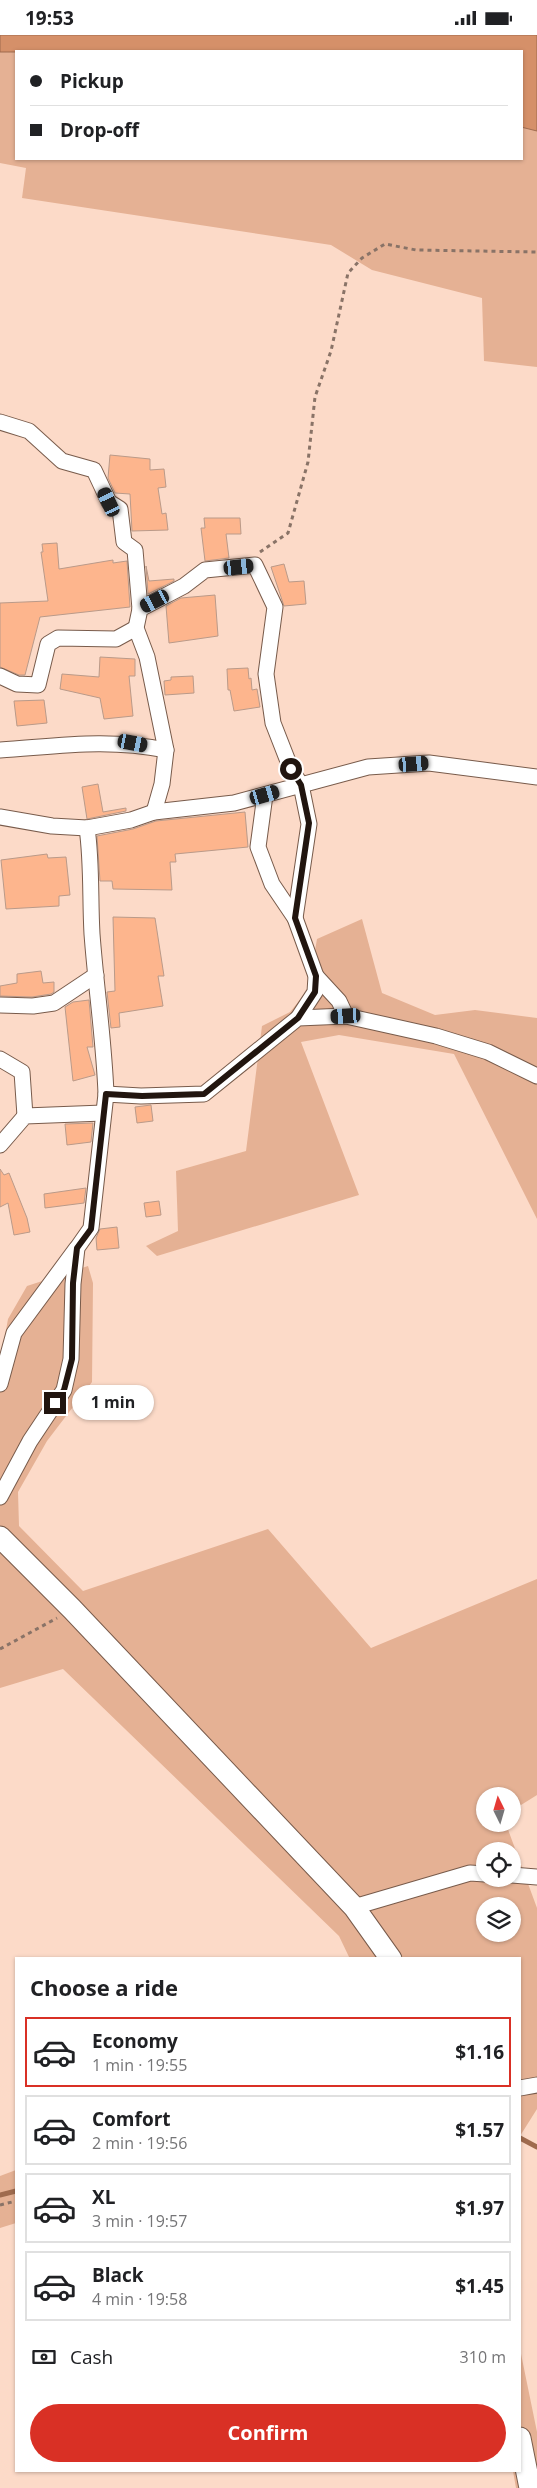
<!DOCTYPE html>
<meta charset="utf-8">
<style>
body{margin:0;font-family:"Open Sans",sans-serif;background:#f6f6f6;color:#202124;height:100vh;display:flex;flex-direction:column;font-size:19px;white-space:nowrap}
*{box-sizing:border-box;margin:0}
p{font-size:16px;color:#757577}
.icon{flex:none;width:28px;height:28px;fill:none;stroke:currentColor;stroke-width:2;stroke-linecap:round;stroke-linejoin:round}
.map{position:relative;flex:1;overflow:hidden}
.side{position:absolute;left:15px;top:1922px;width:506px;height:515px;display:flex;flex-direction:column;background:#fff;border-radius:0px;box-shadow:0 1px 4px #0004}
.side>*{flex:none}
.top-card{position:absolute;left:15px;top:15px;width:508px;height:110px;border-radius:0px;box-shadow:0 1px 4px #0004;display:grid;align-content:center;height:110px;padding:0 15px;background:#fff}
.needle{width:32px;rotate:355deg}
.fabs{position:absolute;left:476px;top:1752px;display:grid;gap:10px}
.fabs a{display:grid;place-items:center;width:45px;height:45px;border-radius:50%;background:#fff;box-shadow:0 1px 4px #0004;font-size:25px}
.end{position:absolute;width:22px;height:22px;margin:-11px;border:6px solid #21150f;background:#fff;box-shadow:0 0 0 2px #fff}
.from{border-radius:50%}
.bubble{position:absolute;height:35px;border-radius:18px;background:#fff;box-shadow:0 1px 4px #0004;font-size:16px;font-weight:700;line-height:35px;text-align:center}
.car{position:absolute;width:15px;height:30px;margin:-15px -8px;border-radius:6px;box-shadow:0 0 4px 1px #0007;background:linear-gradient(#222 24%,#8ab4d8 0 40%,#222 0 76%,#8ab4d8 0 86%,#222 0)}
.top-card b{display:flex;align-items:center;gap:18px;height:48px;font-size:19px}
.top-card b+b{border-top:1px solid #e0e0e0}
.top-card i{width:12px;height:12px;background:#202124}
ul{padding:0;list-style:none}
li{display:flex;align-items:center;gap:15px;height:70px;margin:0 10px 8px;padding:0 5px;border:2px solid #e0e0e0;border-radius:0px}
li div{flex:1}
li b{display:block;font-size:19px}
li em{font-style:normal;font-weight:700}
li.current{border-color:#d93025}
li>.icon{width:45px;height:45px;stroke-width:1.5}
h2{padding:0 15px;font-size:22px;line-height:60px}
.pay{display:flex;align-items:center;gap:12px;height:55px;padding:0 15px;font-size:19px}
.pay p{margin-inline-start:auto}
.button{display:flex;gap:10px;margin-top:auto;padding:10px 15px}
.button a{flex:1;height:58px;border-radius:30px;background:#d93025;color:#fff;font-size:20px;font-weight:700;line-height:58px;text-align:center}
.status{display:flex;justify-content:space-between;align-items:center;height:35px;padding:0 25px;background:#fff;direction:ltr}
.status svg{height:14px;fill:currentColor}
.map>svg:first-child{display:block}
</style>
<div class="status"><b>19:53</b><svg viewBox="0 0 49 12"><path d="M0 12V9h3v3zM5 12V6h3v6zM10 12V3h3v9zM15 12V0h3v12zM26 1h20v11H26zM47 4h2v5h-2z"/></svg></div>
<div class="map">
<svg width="537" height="2453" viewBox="0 0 537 2453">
<rect width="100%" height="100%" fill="#fcdac8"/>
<g fill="#e5b194" fill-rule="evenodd">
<polygon points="0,17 16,17 16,124 521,124 521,92 537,96 537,332 484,326 482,263 372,235 331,210 22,163 26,133 0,128"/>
<polygon points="362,884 382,958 435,980 475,975 537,983 537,1184 454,1019 339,1000 301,1007 359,1160 157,1221 146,1211 178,1196 176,1136 246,1116 262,991 290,977 308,955 317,904"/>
<path d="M88,1231L93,1248L92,1347L47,1406L18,1457L19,1491L83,1556L268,1494L371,1613L537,1544V1760L513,1775L512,1761H485V1789H506L537,1873V2074L520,2101V1924H350L339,1901L63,1634L0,1653V1329L8,1284L27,1251ZM485,1816H512V1844H485ZM485,1871H512V1899H485Z"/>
<polygon points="16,2135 16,2188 0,2193 0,2141"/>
<polygon points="520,2314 537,2397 537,2453 516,2453 513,2436 520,2436"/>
</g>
<polygon fill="#d59069" stroke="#9f6b4e" points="0,0 537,0 537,96 521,92 521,16 0,17"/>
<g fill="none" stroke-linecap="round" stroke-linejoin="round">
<g stroke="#9f6b4e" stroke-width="5">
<polyline points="520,2103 537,2112"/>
<polyline points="0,2160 16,2156"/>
</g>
</g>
<g fill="#fdb58d" stroke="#ba9a89">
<polygon points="110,420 150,424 150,435 164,434 166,452 158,453 162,479 166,478 168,495 132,496 130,459 115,458 108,443"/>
<polygon points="204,483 240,483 241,499 226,499 229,523 205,526 201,493 205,493"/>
<polygon points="57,508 59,534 113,525 113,528 127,526 130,572 40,582 25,640 19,640 0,632 0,568 48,566 41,517 43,517 42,509"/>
<polygon points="284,529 289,547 304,546 306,569 284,571 271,532"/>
<polygon points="146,531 149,546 174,544 174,546 148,559"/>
<polygon points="215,560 218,601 169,608 166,571 181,563"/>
<polygon points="100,622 135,624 135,641 129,641 133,681 104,684 100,663 60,654 62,639 99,642"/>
<polygon points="248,633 249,644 251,643 252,655 257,654 260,672 234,676 230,655 228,655 227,634"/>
<polygon points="193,641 194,658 165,660 164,646 171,645 171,642"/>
<polygon points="44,665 47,688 17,691 14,666"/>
<polygon points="98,749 103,777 126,773 126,776 87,784 82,752"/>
<polygon points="245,777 248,812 175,819 176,827 170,827 172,855 113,854 112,846 100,846 97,801 133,794 156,786"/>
<polygon points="47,819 48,823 66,822 70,860 59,861 59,871 6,874 1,825"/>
<polygon points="113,882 155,883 164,941 158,941 163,971 119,978 120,992 111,993 107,957 115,956"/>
<polygon points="41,936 43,948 54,947 54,957 51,959 32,962 0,961 0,951 17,948 17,939"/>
<polygon points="89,965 93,1012 87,1012 95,1040 73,1046 65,972 73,967"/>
<polygon points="151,1070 153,1086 137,1088 135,1072"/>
<polygon points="93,1088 91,1107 67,1110 65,1089"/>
<polygon points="0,1134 4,1140 9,1138 27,1183 30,1197 14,1200 8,1168 0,1172"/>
<polygon points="86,1153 84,1168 45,1173 44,1159"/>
<polygon points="159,1166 161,1180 146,1182 144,1168"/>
<polygon points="117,1192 119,1213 97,1215 96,1203 100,1194"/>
</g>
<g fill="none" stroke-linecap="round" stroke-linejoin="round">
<defs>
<g id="street">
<polyline points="0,387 29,396 62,426 94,435 109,467 120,474 124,507 135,515 140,574"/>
<polyline points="0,641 17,649 38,650 48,609 58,603 116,604 136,593"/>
<path d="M0,715C59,711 107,703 166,715"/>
<polyline points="265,760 258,812 272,849 295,883 316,941 315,957 298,983"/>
<polyline points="154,777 162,749 166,715 147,622 136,593 140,574 184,551 205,535 255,530 275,572 266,639 273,688 291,734 301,750 309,789 295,883"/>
<polyline points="0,782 52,791 87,793 131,785 154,777 234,768 368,732 429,728 537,742"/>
<path d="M87,793C92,828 90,864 92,899C96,953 104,1005 106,1059"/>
<polyline points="316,941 339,966 346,981"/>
<polyline points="0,970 33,971 54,968 96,940"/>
<polyline points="0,1024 22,1037 25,1081"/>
<polyline points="0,1110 25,1081 103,1078"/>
<polyline points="0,1349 14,1298 76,1214"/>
<polyline points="0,1462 30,1406 64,1355 71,1324 73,1249 77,1213 91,1193 106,1059 141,1061 204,1059 298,983 346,981 436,1001 488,1017 537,1041"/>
<polyline points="512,1840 537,1842"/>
<polyline points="354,1872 470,1838 485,1839"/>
<polyline points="520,2053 537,2050"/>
</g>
<g id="secondary">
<polyline points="0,1502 72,1574 354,1872 391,1924"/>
<polyline points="520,2403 530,2453"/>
</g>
</defs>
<use href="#street" stroke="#785b4b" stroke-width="17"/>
<use href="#secondary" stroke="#785b4b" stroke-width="23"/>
<g stroke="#897367" stroke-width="3" stroke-dasharray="4 4" stroke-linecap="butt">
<polyline points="260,517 288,498 308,427 315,362 331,316 348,238 362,223 385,209 416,215 537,217"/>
<polyline points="0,1614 57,1583"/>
<polyline points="0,2170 16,2166"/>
</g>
<use href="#street" stroke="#fff" stroke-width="15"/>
<use href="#secondary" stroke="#fff" stroke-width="21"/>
</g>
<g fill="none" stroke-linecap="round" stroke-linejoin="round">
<polyline stroke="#21150f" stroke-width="6" points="55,1368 64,1355 72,1324 73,1248 77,1213 91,1194 106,1059 142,1061 204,1059 298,983 315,957 316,941 295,883 309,788 301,750 291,734"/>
</g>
</svg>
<div class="fabs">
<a><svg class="needle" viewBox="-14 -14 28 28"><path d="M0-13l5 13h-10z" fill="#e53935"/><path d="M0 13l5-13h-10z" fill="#757577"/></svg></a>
<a><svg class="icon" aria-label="locate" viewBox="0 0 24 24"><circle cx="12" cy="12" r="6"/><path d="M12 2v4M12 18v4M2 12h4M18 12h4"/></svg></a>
<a><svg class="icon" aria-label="layers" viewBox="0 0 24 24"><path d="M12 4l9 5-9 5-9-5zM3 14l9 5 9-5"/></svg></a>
</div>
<i class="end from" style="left:291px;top:734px"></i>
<i class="end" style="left:55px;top:1368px"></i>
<div class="bubble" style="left:72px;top:1350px;width:82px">1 min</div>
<i class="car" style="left:109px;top:467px;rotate:335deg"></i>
<i class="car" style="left:239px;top:532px;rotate:84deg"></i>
<i class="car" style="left:155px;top:566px;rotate:243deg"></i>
<i class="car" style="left:133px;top:708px;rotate:101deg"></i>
<i class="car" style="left:414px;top:729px;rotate:86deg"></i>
<i class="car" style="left:265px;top:760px;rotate:74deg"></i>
<i class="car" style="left:346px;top:981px;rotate:267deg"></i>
<div class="top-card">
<b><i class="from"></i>Pickup</b>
<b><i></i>Drop-off</b>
</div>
<section class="side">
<h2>Choose a ride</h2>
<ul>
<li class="current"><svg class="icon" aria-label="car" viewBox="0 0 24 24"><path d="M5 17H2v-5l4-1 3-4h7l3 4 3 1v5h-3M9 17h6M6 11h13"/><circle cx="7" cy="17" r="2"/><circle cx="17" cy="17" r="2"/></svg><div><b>Economy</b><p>1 min · 19:55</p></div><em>$1.16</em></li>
<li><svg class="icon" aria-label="car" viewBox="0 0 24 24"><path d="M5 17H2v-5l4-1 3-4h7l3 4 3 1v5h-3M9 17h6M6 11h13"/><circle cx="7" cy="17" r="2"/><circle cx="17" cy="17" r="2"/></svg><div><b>Comfort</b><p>2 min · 19:56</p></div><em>$1.57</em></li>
<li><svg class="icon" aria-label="car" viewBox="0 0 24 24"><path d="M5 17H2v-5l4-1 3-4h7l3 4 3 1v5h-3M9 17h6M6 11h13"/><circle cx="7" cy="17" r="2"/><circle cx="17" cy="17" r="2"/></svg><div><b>XL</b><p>3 min · 19:57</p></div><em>$1.97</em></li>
<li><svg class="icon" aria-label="car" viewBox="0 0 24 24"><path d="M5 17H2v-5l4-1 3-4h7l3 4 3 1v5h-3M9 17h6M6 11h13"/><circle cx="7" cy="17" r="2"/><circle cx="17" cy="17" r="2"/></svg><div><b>Black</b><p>4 min · 19:58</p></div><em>$1.45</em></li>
</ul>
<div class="pay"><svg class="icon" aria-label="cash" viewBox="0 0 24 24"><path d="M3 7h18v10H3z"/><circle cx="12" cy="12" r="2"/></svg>Cash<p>310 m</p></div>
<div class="button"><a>Confirm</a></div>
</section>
</div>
